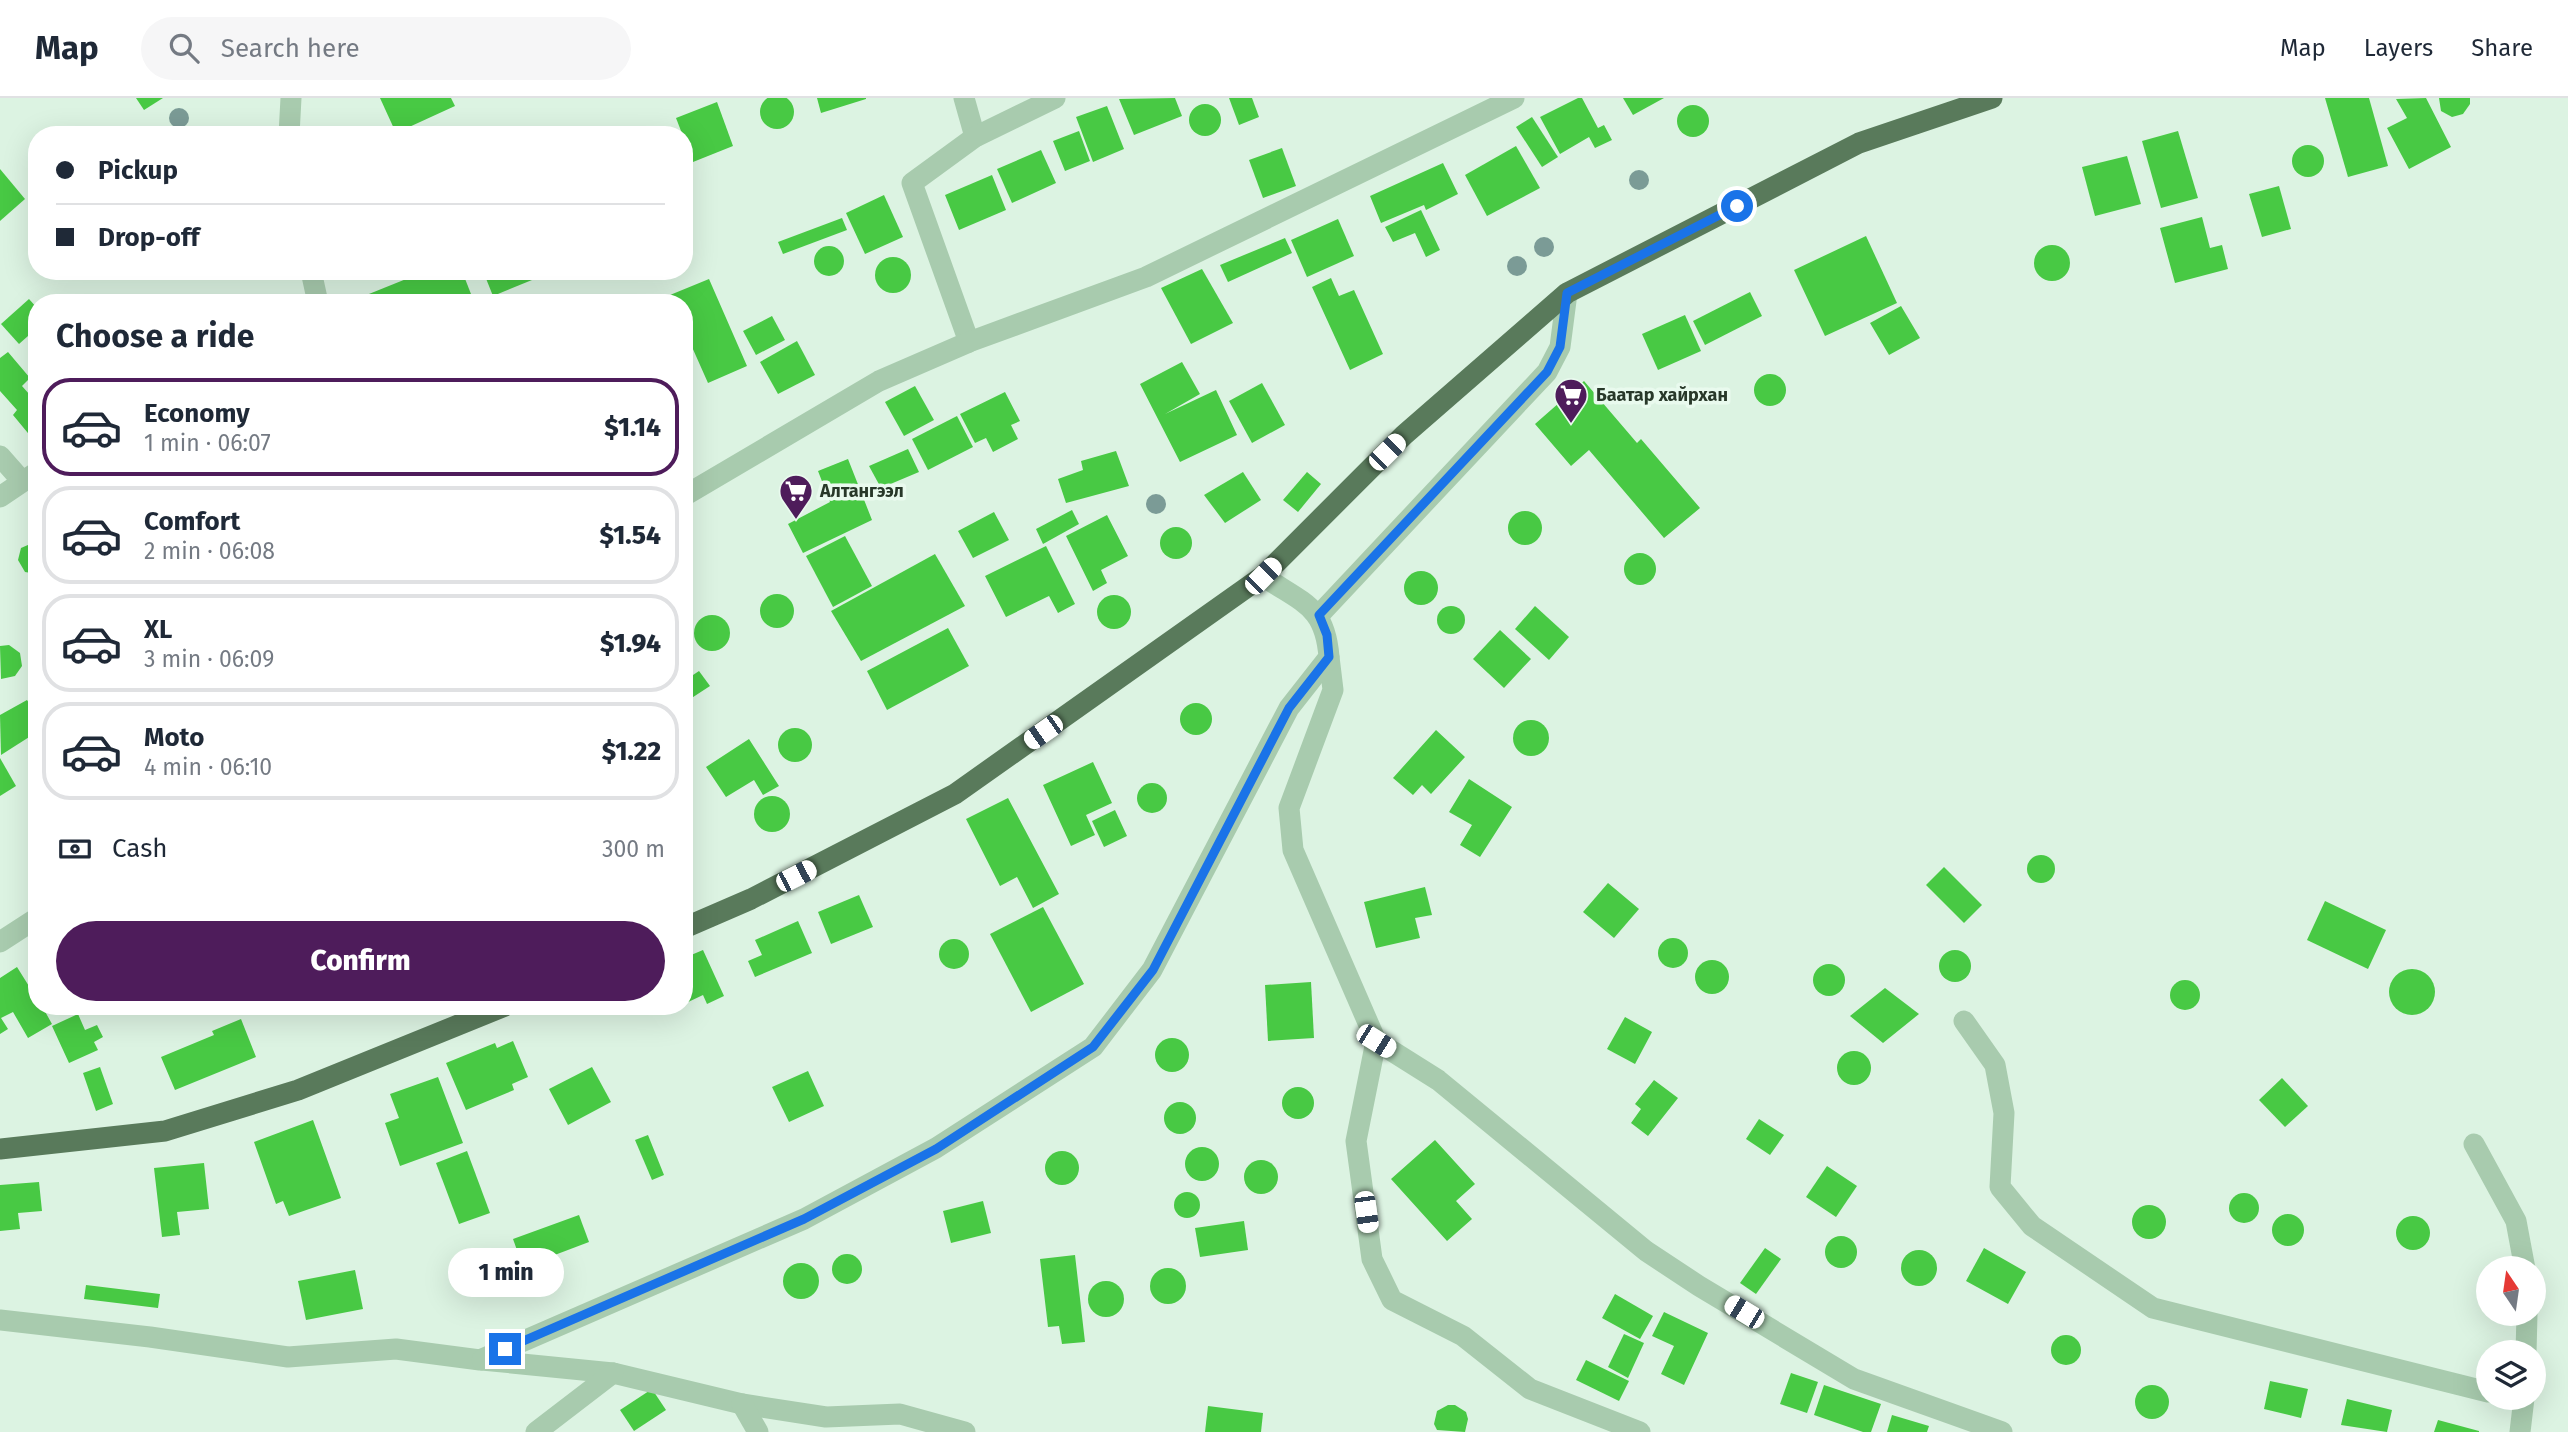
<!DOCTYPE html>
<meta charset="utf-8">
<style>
body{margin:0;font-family:"Fira Sans",sans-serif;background:#f6f6f7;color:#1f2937;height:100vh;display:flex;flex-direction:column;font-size:26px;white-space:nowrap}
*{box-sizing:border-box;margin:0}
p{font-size:23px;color:#747a83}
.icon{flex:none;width:38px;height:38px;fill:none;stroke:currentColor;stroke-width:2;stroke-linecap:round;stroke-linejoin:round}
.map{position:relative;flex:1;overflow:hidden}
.sheet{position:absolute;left:28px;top:196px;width:665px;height:721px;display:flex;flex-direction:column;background:#fff;border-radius:28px;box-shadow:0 7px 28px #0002}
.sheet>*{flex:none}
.hud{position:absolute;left:28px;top:28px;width:665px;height:154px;border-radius:28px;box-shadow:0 7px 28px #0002;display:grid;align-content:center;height:154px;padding:0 28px;background:#fff}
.needle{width:46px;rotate:347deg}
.controls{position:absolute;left:2476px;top:1158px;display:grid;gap:14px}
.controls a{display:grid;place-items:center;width:70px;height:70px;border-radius:50%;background:#fff;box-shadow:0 7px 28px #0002;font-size:35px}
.end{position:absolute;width:32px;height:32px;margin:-16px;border:9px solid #1a73e8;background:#fff;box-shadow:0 0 0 4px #fff}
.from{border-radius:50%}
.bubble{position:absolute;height:49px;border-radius:24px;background:#fff;box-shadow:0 7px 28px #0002;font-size:23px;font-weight:800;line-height:49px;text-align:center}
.car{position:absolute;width:21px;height:42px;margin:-21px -10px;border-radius:9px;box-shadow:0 0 5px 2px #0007;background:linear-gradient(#fff 24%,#345 0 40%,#fff 0 76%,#345 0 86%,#fff 0)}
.hud b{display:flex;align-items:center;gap:24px;height:66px;font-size:26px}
.hud b+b{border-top:2px solid #e0e1e3}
.hud i{width:18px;height:18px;background:#1f2937}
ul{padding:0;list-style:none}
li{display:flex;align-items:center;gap:21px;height:98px;margin:0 14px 10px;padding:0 14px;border:4px solid #e0e1e3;border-radius:28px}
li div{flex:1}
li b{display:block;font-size:26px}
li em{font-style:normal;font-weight:800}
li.current{border-color:#4e1c5b}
li>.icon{width:63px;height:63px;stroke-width:1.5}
h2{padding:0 28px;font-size:32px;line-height:84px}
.pay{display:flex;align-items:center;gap:18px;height:77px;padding:0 28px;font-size:26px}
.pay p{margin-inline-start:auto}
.action{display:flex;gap:14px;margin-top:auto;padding:14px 28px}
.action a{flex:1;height:80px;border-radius:42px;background:#4e1c5b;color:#fff;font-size:28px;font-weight:800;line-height:80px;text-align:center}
header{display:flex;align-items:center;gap:42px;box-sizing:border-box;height:98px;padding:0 35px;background:#fff;border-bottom:2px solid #e0e1e3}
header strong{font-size:33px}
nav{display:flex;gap:38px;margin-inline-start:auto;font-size:24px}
.search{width:490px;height:63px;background:#f6f6f7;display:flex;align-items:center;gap:18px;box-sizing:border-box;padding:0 24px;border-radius:38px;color:#747a83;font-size:26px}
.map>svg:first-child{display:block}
</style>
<header>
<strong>Map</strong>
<div class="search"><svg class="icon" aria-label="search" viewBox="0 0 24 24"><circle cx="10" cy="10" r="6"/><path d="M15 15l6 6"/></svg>Search here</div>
<nav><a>Map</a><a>Layers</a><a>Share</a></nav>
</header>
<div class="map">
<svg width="2568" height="1334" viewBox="0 0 2568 1334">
<rect width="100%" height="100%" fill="#dcf3e2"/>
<g fill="#48c944">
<circle cx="777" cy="14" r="17"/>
<polygon points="136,0 163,0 144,12"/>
<polygon points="380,0 451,0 455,8 396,35"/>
<polygon points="817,0 866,0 866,1 821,15"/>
<polygon points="1175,0 1182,18 1134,37 1119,1"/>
<polygon points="1229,0 1252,0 1259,19 1239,27"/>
<polygon points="1578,0 1582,0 1598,30 1604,27 1612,42 1595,50 1589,39 1560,56 1540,19"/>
<polygon points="1623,0 1664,0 1633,17"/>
<polygon points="2325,0 2369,0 2388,68 2348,79"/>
<polygon points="2426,0 2451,49 2409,71 2387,30 2407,20 2396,1"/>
<polygon points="2439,0 2470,0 2470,6 2463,16 2452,19 2441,13"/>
<polygon points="717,4 733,48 693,64 676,20"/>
<circle cx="1205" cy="22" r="16"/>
<circle cx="1693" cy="23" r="16"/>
<polygon points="1107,8 1124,51 1093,64 1076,19"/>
<polygon points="1532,19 1558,59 1542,69 1516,29"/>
<polygon points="211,28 224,32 228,37 197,37"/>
<polygon points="1079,33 1090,63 1065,73 1053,43"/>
<polygon points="2178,33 2198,100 2161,110 2142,43"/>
<circle cx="2308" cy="63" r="16"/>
<polygon points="1516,48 1540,90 1487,118 1465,77"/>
<polygon points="1282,50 1296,88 1263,100 1249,62"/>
<polygon points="1041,52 1056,85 1012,105 997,71"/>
<polygon points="2127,58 2141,106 2095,118 2082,69"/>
<polygon points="1443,65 1458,96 1426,112 1424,107 1381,125 1370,98"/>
<polygon points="0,71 25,101 0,123"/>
<polygon points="992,77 1006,112 959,132 945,97"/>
<polygon points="2279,88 2291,131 2262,139 2249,96"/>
<polygon points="884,97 903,139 865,156 846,115"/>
<polygon points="1421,112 1440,152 1426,159 1415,135 1393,144 1385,129"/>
<polygon points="2202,119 2210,150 2222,147 2228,171 2175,185 2160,130"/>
<polygon points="842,120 847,132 783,156 778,144"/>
<polygon points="1338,121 1354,158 1307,179 1291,142"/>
<polygon points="1866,138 1897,205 1825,238 1794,172"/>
<polygon points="1285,140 1292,155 1228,184 1220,167"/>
<circle cx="2052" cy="165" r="18"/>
<circle cx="829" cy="163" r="15"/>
<circle cx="893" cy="177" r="18"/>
<polygon points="1202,171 1233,225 1191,246 1161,190"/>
<polygon points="426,173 462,173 471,196 448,205 354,205 354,202"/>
<polygon points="483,173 528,173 532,182 493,198"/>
<polygon points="1331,180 1339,198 1354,192 1383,256 1350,272 1312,189"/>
<polygon points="709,181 747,268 708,285 684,231 684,205 673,205 670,197"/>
<polygon points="1750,194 1762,218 1705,247 1693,223"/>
<polygon points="29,201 37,210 37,230 19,246 1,226"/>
<polygon points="1901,208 1920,240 1889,257 1870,225"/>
<polygon points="1685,217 1701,253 1658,272 1642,236"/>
<polygon points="772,218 785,242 756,257 743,233"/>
<polygon points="797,243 815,277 778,296 760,264"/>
<polygon points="8,254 30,280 22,288 37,305 37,346 13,317 17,312 0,293 0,260"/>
<polygon points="1182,264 1200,296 1165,316 1216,292 1237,337 1180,364 1140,286"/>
<circle cx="1770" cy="292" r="16"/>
<polygon points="1584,283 1637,345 1641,341 1700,410 1664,440 1589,352 1571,368 1535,326"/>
<polygon points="1262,285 1285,327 1252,345 1229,303"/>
<polygon points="915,288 934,322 904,338 885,304"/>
<polygon points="1005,294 1020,323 1011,327 1018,341 993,354 986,340 975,345 960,316"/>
<polygon points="957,318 973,349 928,372 912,341"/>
<polygon points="908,351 919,374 881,390 869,368"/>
<polygon points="1116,353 1129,388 1066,405 1058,381 1083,372 1081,363"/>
<polygon points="848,361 872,422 803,455 788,426 830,404 818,373"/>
<polygon points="1243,374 1261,402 1225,425 1204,397"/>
<polygon points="1307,374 1321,386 1298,414 1283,402"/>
<polygon points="1072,412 1079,426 1043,446 1036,431"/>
<circle cx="1525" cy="430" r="17"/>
<polygon points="994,414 1009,442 973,460 958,433"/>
<polygon points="1107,417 1128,458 1101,472 1107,485 1093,493 1066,438"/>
<circle cx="1176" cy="445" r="16"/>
<polygon points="845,438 872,488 833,509 806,458"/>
<polygon points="37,443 37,476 25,474 18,462 21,450"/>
<polygon points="1046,448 1075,506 1058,515 1049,498 1006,519 985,478"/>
<circle cx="1640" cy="471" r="16"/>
<polygon points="935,456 965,508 861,563 831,513"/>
<circle cx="1421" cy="490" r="17"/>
<circle cx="777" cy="513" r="17"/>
<circle cx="1114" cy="514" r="17"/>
<circle cx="1451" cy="522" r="14"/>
<polygon points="1535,508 1569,539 1549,562 1515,531"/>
<circle cx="712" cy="535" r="18"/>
<polygon points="948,530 969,568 887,612 867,573"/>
<polygon points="1500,532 1531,561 1504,590 1473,561"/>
<polygon points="9,547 20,555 22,568 15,578 1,581 0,548"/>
<polygon points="699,573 710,588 684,605 684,583"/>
<polygon points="27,602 37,617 37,634 1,657 0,617"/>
<circle cx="1196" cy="621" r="16"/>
<circle cx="1531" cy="640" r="18"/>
<circle cx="795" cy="647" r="17"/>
<polygon points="1436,632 1465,659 1431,696 1422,687 1413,697 1393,680"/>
<polygon points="749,641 779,688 763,697 754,682 726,699 706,669"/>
<polygon points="0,660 16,688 0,698"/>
<polygon points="1093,664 1112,705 1086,717 1095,737 1071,748 1043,687"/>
<polygon points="1469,681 1512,709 1480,759 1460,747 1472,727 1449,714"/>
<circle cx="1152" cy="700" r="15"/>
<circle cx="772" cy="716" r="18"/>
<polygon points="1008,700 1059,796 1033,810 1017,779 1000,788 966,721"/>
<polygon points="1115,712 1127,738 1104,749 1092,723"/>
<circle cx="2041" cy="771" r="14"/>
<polygon points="1944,769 1982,807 1964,825 1926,787"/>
<polygon points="1608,785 1639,811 1614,840 1583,814"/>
<polygon points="1425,789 1432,817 1415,820 1420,840 1376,850 1364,804"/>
<polygon points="859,797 873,829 831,846 818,814"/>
<polygon points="2325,803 2386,832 2368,871 2307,842"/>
<polygon points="1043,809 1084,886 1031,914 990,836"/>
<polygon points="798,823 812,855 755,879 748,863 762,857 755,842"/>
<circle cx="1673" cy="855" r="15"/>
<circle cx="954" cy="856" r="15"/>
<circle cx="1955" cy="868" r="16"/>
<polygon points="703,852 724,898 707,906 703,897 684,906 684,860"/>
<circle cx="1712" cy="879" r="17"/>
<circle cx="1829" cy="882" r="16"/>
<polygon points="17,869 37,901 37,908 42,908 52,926 28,940 13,914 1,920 8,931 0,936 0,880"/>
<circle cx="2412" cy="894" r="23"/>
<circle cx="2185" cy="897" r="15"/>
<polygon points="1311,884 1314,940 1268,943 1265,887"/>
<polygon points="1885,890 1919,916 1883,945 1850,918"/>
<polygon points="78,916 85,932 97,927 103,939 94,944 98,952 69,965 52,928"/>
<polygon points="1625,919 1652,934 1635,966 1607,951"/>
<polygon points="241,921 256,959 175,992 161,959 214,937 212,933"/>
<circle cx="1172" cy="957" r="17"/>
<polygon points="513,943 528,979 512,986 514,992 466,1012 446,965 495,945 497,950"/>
<circle cx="1854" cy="970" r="17"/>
<polygon points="100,969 113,1006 96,1013 83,975"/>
<polygon points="592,969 611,1004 568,1027 549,991"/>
<polygon points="808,973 824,1008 789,1024 772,989"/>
<polygon points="438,979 463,1045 400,1068 385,1025 399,1020 390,996"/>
<polygon points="2282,980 2308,1008 2285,1029 2259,1002"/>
<polygon points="1654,982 1678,1000 1648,1038 1631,1025 1641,1011 1635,1006"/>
<circle cx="1298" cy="1005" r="16"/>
<circle cx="1180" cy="1020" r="16"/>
<polygon points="1759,1021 1784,1037 1770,1057 1746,1041"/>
<polygon points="313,1022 341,1100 289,1118 283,1103 276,1106 254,1044"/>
<polygon points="648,1037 664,1077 652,1082 635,1042"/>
<polygon points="1435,1042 1475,1086 1456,1103 1472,1121 1447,1143 1391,1081"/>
<circle cx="1202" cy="1066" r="17"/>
<polygon points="467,1053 490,1115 459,1126 436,1065"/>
<circle cx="1062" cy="1070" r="17"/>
<circle cx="1261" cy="1079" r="17"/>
<polygon points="204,1065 209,1111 177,1114 180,1137 162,1139 154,1070"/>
<polygon points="1827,1068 1857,1088 1836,1119 1806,1099"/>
<polygon points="39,1084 42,1113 18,1115 20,1131 0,1133 0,1087"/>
<circle cx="1187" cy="1107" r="13"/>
<circle cx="2244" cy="1110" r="15"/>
<polygon points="983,1103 991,1135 951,1145 943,1113"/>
<circle cx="2149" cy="1124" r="17"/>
<circle cx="2288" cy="1132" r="16"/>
<polygon points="579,1117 589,1144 523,1169 513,1141"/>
<circle cx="2413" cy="1135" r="17"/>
<polygon points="1244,1123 1248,1152 1200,1159 1195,1130"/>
<circle cx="1841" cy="1154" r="16"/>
<polygon points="1765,1150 1781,1161 1756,1196 1740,1185"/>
<polygon points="1984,1150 2026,1174 2008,1206 1966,1183"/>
<circle cx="1919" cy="1170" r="18"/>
<circle cx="847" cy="1171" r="15"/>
<polygon points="1075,1157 1085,1244 1062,1246 1059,1228 1048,1229 1040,1161"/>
<circle cx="801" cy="1183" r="18"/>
<circle cx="1168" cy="1188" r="18"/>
<polygon points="355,1172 363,1211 306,1222 298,1183"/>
<circle cx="1106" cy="1201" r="18"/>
<polygon points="86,1187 160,1196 158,1210 84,1201"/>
<polygon points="1615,1196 1653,1218 1640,1241 1602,1220"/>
<polygon points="1664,1214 1708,1235 1684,1287 1661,1276 1674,1248 1652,1238"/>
<polygon points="1624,1236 1644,1245 1628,1280 1608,1269"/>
<circle cx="2066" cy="1252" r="15"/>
<polygon points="1586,1262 1629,1283 1619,1303 1576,1282"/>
<polygon points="1791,1275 1818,1284 1807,1315 1780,1306"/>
<polygon points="2270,1283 2308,1291 2301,1320 2264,1311"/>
<circle cx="2152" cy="1304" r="17"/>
<polygon points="1824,1287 1881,1306 1871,1334 1863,1334 1814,1317"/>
<polygon points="652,1291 666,1312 634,1333 620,1312"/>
<polygon points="2347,1301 2392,1312 2387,1334 2341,1327"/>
<polygon points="1448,1307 1455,1307 1466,1314 1468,1321 1465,1334 1437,1332 1434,1326 1437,1313"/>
<polygon points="1208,1308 1263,1315 1261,1334 1205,1334"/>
<polygon points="1892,1317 1929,1328 1927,1334 1887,1334"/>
<polygon points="2438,1322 2479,1333 2479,1334 2434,1334"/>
</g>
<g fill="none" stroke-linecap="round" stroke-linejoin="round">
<g stroke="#a8cbae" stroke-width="21">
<polyline points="964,0 975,39"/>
<polyline points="289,37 291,0"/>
<polyline points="311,173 318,205"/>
<polyline points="969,244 912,85 975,39 1055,0"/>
<polyline points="0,358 22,383"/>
<polyline points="684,398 879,283 969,244 1146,179 1514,0"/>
<polyline points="0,399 37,374"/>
<polyline points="1319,517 1547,274 1560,249 1567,195"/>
<polyline points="1329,559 1333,592 1289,710 1293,752 1376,943 1356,1043 1372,1161 1392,1202 1463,1238 1530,1291 1640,1334"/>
<polyline points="0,844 37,820"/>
<polyline points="1964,923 1995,967 2004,1015 2000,1089 2032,1128 2153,1210 2488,1294"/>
<polyline points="1376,943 1438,982 1646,1153 1699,1188 1854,1281 2002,1334"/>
<polyline points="2474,1046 2516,1123 2525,1171"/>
<path d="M0,1222L150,1239L288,1259L396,1251L480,1262L804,1121L936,1050L1093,949L1152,872L1289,610L1329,559C1325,507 1302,505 1263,478"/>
<polyline points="2526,1255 2527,1216"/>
<polyline points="482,1262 613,1275 742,1306 826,1319 900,1316 965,1334"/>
<polyline points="742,1306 758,1334"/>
<polyline points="536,1334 613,1275"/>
<polyline points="2520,1334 2524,1300"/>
</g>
<g stroke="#597a5b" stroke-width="21">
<polyline points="684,830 751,801 955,696 1263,478 1404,337 1567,195 1859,45 1992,0"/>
<polyline points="0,1051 165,1033 298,992 505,908"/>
</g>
</g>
<g fill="#7b9b96">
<circle cx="179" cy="20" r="10"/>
<circle cx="1639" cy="82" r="10"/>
<circle cx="1544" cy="149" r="10"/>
<circle cx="1517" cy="168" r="10"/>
<circle cx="1156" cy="406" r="10"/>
</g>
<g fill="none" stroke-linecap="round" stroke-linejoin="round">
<polyline stroke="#1a73e8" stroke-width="9" points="505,1251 804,1121 936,1051 1093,949 1153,872 1289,610 1329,559 1327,537 1319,517 1547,274 1560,249 1567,195 1737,108"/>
</g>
<defs>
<symbol id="supermarket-pin" viewBox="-11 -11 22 30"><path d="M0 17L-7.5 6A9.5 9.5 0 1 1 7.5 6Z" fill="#4e1c5b" stroke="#e9faee"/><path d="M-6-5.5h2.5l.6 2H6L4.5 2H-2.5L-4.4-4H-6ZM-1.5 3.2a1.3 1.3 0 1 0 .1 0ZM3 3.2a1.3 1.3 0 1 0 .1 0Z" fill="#fff"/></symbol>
</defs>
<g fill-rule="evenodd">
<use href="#supermarket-pin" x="1552" y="278" width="38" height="52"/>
<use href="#supermarket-pin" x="777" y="374" width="38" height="52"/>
</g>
<g text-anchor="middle" stroke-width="7" stroke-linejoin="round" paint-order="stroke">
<g font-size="18" font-weight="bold" fill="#283829" stroke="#e9faee" text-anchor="start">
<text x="1596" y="303">Баатар хайрхан</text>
<text x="820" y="399">Алтангээл</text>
</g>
</g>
</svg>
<div class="controls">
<a><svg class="needle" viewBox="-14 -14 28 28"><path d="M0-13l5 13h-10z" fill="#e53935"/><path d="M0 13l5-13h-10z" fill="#747a83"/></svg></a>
<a><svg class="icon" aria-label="layers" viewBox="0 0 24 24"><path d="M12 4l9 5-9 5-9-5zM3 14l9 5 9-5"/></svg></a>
</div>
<i class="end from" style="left:1737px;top:108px"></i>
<i class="end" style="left:505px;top:1251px"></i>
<div class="bubble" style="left:448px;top:1150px;width:116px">1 min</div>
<i class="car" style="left:1387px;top:354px;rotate:45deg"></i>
<i class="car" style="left:1263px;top:478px;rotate:45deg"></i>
<i class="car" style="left:1043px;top:634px;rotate:235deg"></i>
<i class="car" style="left:796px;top:778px;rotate:63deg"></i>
<i class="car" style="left:1376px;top:943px;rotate:122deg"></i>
<i class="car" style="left:1366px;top:1114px;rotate:172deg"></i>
<i class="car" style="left:1744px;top:1214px;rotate:301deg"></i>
<div class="hud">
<b><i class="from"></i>Pickup</b>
<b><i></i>Drop-off</b>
</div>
<section class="sheet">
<h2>Choose a ride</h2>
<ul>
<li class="current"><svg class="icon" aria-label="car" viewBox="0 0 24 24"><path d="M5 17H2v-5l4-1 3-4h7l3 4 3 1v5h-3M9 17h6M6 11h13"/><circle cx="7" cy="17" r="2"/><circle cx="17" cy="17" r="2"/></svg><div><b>Economy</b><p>1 min · 06:07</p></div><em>$1.14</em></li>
<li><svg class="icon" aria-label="car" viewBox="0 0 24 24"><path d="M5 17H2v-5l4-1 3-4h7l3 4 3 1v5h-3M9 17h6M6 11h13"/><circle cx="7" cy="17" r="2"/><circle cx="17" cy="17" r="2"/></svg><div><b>Comfort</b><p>2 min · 06:08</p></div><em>$1.54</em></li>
<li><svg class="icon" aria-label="car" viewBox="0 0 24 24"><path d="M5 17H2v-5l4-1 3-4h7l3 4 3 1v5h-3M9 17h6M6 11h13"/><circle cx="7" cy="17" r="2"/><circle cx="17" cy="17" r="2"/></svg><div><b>XL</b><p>3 min · 06:09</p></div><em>$1.94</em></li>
<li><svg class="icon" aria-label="car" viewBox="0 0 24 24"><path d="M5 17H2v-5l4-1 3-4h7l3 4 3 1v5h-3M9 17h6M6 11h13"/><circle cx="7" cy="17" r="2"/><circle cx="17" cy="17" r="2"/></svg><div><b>Moto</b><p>4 min · 06:10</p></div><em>$1.22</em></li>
</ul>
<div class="pay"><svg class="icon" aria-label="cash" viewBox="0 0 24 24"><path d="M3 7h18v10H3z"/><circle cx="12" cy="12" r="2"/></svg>Cash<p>300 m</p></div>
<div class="action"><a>Confirm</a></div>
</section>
</div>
